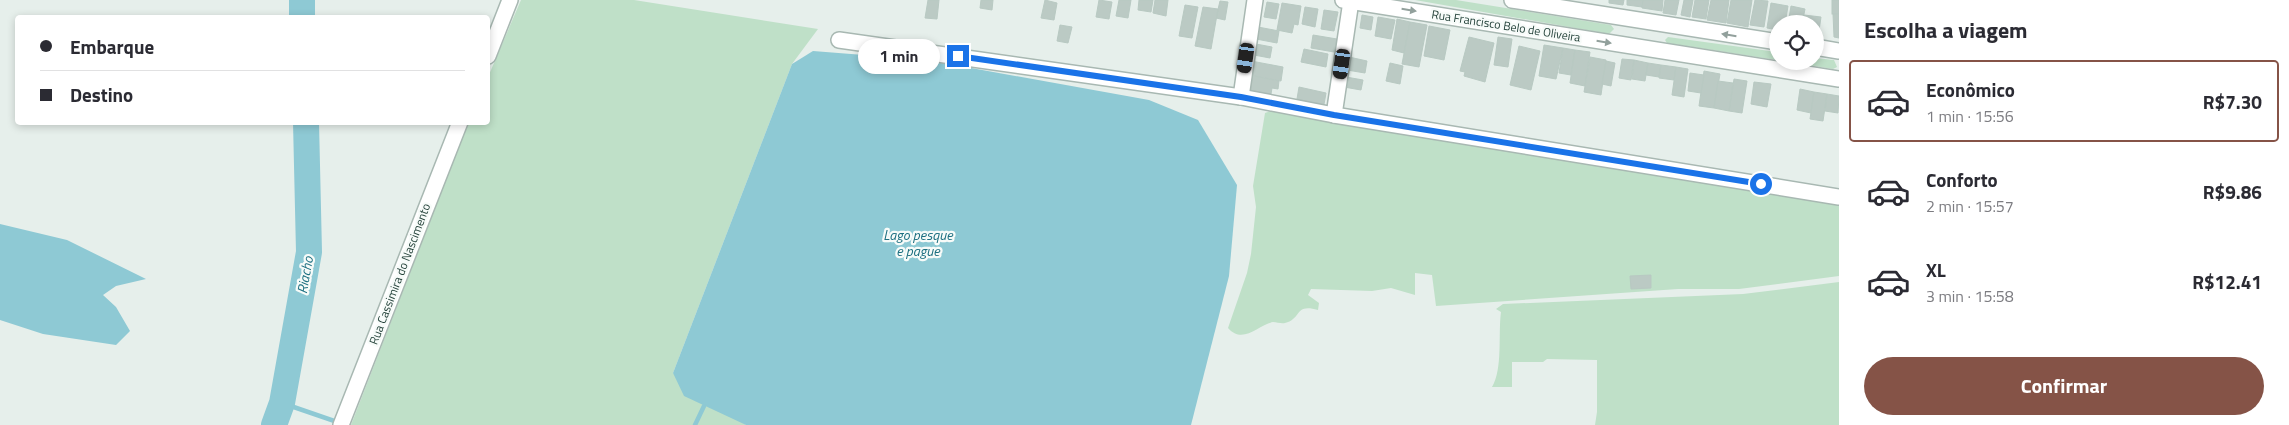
<!DOCTYPE html>
<html lang="pt">
<meta charset="utf-8">
<style>
body{margin:0;font-family:"Titillium Web",sans-serif;background:#f2f2f3;color:#2b2b33;height:100vh;display:flex;flex-direction:column;font-size:19px;white-space:nowrap}
*{box-sizing:border-box;margin:0}
p{font-size:16px;color:#7c7c81}
.icon{flex:none;width:28px;height:28px;fill:none;stroke:currentColor;stroke-width:2;stroke-linecap:round;stroke-linejoin:round}
.map{position:relative;flex:1;overflow:hidden}
.sheet{display:flex;flex-direction:column;background:#fff;width:450px}
.sheet>*{flex:none}
.guide{position:absolute;left:15px;top:15px;width:475px;height:110px;border-radius:5px;box-shadow:0 2px 8px #0003;display:grid;align-content:center;height:110px;padding:0 25px;background:#fff}
.tools{position:absolute;left:1769px;top:15px;display:grid;gap:10px}
.tools a{display:grid;place-items:center;width:55px;height:55px;border-radius:50%;background:#fff;box-shadow:0 2px 8px #0003;font-size:25px}
.end{position:absolute;width:22px;height:22px;margin:-11px;border:6px solid #1a73e8;background:#fff;box-shadow:0 0 0 2px #fff}
.from{border-radius:50%}
.bubble{position:absolute;height:35px;border-radius:18px;background:#fff;box-shadow:0 2px 8px #0003;font-size:16px;font-weight:700;line-height:35px;text-align:center}
.car{position:absolute;width:15px;height:30px;margin:-15px -8px;border-radius:6px;box-shadow:0 0 4px 1px #0007;background:linear-gradient(#222 24%,#8ab4d8 0 40%,#222 0 76%,#8ab4d8 0 86%,#222 0)}
.guide b{display:flex;align-items:center;gap:18px;height:48px;font-size:19px}
.guide b+b{border-top:1px solid #e1e1e2}
.guide i{width:12px;height:12px;background:#2b2b33}
ul{padding:0;list-style:none}
li{display:flex;align-items:center;gap:15px;height:82px;margin:0 10px 8px;padding:0 15px;border:2px solid transparent;border-radius:5px}
li div{flex:1}
li b{display:block;font-size:19px}
li em{font-style:normal;font-weight:700}
li.selected{border-color:#855347}
li>.icon{width:45px;height:45px;stroke-width:1.5}
h2{padding:0 25px;font-size:22px;line-height:60px}
.primary-button{display:flex;gap:10px;margin-top:auto;padding:10px 25px}
.primary-button a{flex:1;height:58px;border-radius:30px;background:#855347;color:#fff;font-size:20px;font-weight:700;line-height:58px;text-align:center}
main{display:flex;flex:1;min-height:0}
.map>svg:first-child{display:block}
</style>
<main>
<div class="map">
<svg width="1839" height="425" viewBox="0 0 1839 425">
<rect width="100%" height="100%" fill="#e6efeb"/>
<g fill="#bfe0c8">
<polygon points="521,0 634,0 818,29 792,64 673,373 746,425 351,425 468,123 488,122 488,77"/>
<polygon points="1415,0 1456,0 1611,25 1614,29 1609,34"/>
<polygon points="1668,37 1777,52 1777,60 1667,43 1665,40"/>
<polygon points="1815,58 1834,60 1837,67 1833,69 1782,61 1815,61"/>
<path d="M1273,110L1839,192V276L1739,289H1678L1436,306L1432,275L1415,273V295L1391,288L1372,291L1311,289L1308,295L1319,303L1318,310C1294,303 1302,319 1285,323C1281,324 1277,322 1273,322C1258,325 1243,345 1228,328L1247,273L1251,254L1256,207L1253,186L1265,113Z"/>
<path d="M1839,282V425H1595L1597,412V360L1547,359L1543,362H1512V387H1492C1503,369 1498,334 1501,312L1496,309L1503,304L1743,294Z"/>
</g>
<g fill="#8ec9d4">
<polygon points="813,51 927,60 1149,100 1198,120 1237,185 1229,276 1191,425 746,425 684,396 673,373 792,64"/>
<polygon points="0,224 67,240 146,279 116,286 103,295 116,307 130,331 116,345 43,334 0,320"/>
</g>
<g fill="none" stroke-linecap="round" stroke-linejoin="round">
<g stroke="#8ec9d4" stroke-width="4.5">
<polyline points="282,403 340,423"/>
<polyline points="695,425 704,406"/>
</g>
<g stroke="#8ec9d4" stroke-width="26">
<polyline points="302,0 302,18"/>
<polyline points="274,425 282,403 309,252 306,122"/>
</g>
</g>
<g fill="#bbcac4" stroke="#b8c9c2">
<polygon points="928,0 939,0 937,19 925,18"/>
<polygon points="981,0 993,0 992,10 980,8"/>
<polygon points="1045,0 1057,3 1054,20 1041,18"/>
<polygon points="1099,0 1112,2 1109,19 1096,17"/>
<polygon points="1119,0 1131,0 1128,18 1116,16"/>
<polygon points="1139,0 1153,0 1151,12 1138,10"/>
<polygon points="1155,0 1168,0 1166,16 1153,13"/>
<polygon points="1609,0 1624,0 1623,5 1609,3"/>
<polygon points="1627,0 1643,0 1642,7 1627,5"/>
<polygon points="1643,0 1663,0 1662,11 1642,8"/>
<polygon points="1665,0 1679,0 1676,15 1663,13"/>
<polygon points="1684,0 1693,0 1690,17 1681,15"/>
<polygon points="1695,0 1709,0 1706,19 1692,17"/>
<polygon points="1711,0 1729,0 1726,23 1707,20"/>
<polygon points="1731,0 1752,0 1748,27 1727,23"/>
<polygon points="1755,0 1768,1 1764,27 1750,25"/>
<rect x="1832" y="0" width="7" height="14"/>
<polygon points="1220,1 1228,2 1225,20 1216,18"/>
<polygon points="1267,2 1279,4 1276,19 1264,17"/>
<polygon points="1282,3 1301,6 1298,25 1294,24 1292,33 1277,30"/>
<polygon points="1771,3 1788,6 1785,24 1778,24 1778,30 1767,28"/>
<polygon points="1185,5 1198,7 1192,38 1179,36"/>
<polygon points="1791,6 1805,9 1802,24 1788,24"/>
<polygon points="1203,7 1218,9 1211,49 1195,46"/>
<polygon points="1305,7 1318,9 1315,27 1302,24"/>
<polygon points="1324,10 1338,12 1334,31 1321,29"/>
<polygon points="1833,14 1839,14 1839,38 1834,37"/>
<polygon points="1362,15 1373,17 1371,30 1360,28"/>
<polygon points="1804,15 1821,17 1819,31 1815,31 1815,24 1802,24"/>
<polygon points="1378,17 1395,20 1391,39 1375,36"/>
<polygon points="1397,19 1410,22 1404,53 1392,50"/>
<polygon points="1410,22 1427,25 1419,67 1402,64"/>
<polygon points="1060,25 1072,27 1068,43 1057,41"/>
<polygon points="1429,26 1450,30 1444,60 1424,56"/>
<polygon points="1258,27 1279,31 1277,43 1256,39"/>
<polygon points="1313,35 1337,39 1334,52 1311,48"/>
<polygon points="1469,37 1494,43 1485,82 1464,76 1465,72 1460,71"/>
<polygon points="1498,37 1512,39 1508,67 1494,65"/>
<polygon points="1256,44 1272,47 1270,58 1254,55"/>
<polygon points="1544,45 1563,48 1556,79 1539,76"/>
<polygon points="1519,46 1540,51 1531,90 1510,85"/>
<polygon points="1563,48 1575,50 1571,75 1559,73"/>
<polygon points="1304,49 1328,54 1326,67 1301,62"/>
<polygon points="1575,50 1590,52 1585,86 1570,83"/>
<polygon points="1349,57 1367,61 1365,73 1347,70"/>
<polygon points="1590,57 1606,60 1601,95 1584,92"/>
<polygon points="1622,59 1634,60 1631,80 1619,78"/>
<polygon points="1634,60 1648,63 1645,81 1632,79"/>
<polygon points="1251,61 1283,67 1281,81 1249,75"/>
<polygon points="1606,61 1615,63 1611,86 1602,84"/>
<polygon points="1390,63 1403,66 1400,84 1386,81"/>
<polygon points="1648,63 1661,65 1659,77 1646,75"/>
<polygon points="1661,65 1676,67 1674,80 1659,78"/>
<polygon points="1676,67 1688,69 1684,97 1672,95"/>
<polygon points="1704,71 1720,74 1714,108 1699,106"/>
<polygon points="1690,73 1704,75 1701,93 1688,91"/>
<polygon points="1249,75 1279,81 1278,89 1272,88 1270,100 1245,96"/>
<polygon points="1346,77 1363,80 1361,90 1344,87"/>
<polygon points="1734,79 1747,81 1742,113 1729,111"/>
<polygon points="1718,81 1733,83 1729,111 1714,108"/>
<polygon points="1754,82 1771,84 1767,107 1751,104"/>
<polygon points="1299,87 1326,93 1323,110 1296,105"/>
<polygon points="1800,89 1814,92 1811,113 1797,110"/>
<polygon points="1814,92 1827,94 1823,121 1810,119"/>
<polygon points="1827,94 1839,96 1838,113 1825,111"/>
<polygon points="1651,275 1651,288 1631,289 1630,276"/>
</g>
<g fill="none" stroke-linecap="round" stroke-linejoin="round">
<defs>
<g id="street">
<polyline points="1343,0 1839,79"/>
<polyline points="1512,0 1778,42"/>
<polyline points="839,40 1241,97 1334,115 1839,197"/>
<polyline points="1815,47 1839,51"/>
<polyline points="488,56 510,0"/>
<polyline points="1241,97 1255,0"/>
<polyline points="1334,115 1351,1"/>
<polyline points="341,425 460,122"/>
</g>
</defs>
<use href="#street" stroke="#a8b8b2" stroke-width="18"/>
<use href="#street" stroke="#fff" stroke-width="15"/>
</g>
<defs><path id="oneway-solid" d="M-6-.8H1V-3.2L6.5 0L1 3.2V.8H-6Z" transform="scale(1.25)"/></defs>
<g fill="#92a09c">
<use href="#oneway-solid" transform="translate(1409 10) rotate(9)"/>
<use href="#oneway-solid" transform="translate(1729 35) rotate(-171)"/>
<use href="#oneway-solid" transform="translate(1604 42) rotate(9)"/>
</g>
<g fill="none" stroke-linecap="round" stroke-linejoin="round">
<polyline stroke="#1a73e8" stroke-width="6" points="958,56 1241,97 1334,115 1761,184"/>
</g>
<g text-anchor="middle" stroke-width="4.5" stroke-linejoin="round" paint-order="stroke">
<g font-size="12" fill="#24423a" stroke="#f7fbf9">
<text transform="translate(1506 26) rotate(9)" y="4">Rua Francisco Belo de Oliveira</text>
<text transform="translate(400 274) rotate(-69)" y="4">Rua Cassimira do Nascimento</text>
</g>
<g font-size="14" font-style="italic" fill="#1c6f80" stroke="#f7fbf9">
<text x="918" y="240">Lago pesque<tspan x="918" dy="16">e pague</tspan></text>
<text transform="translate(305 275) rotate(-80)" y="5">Riacho</text>
</g>
</g>
</svg>
<div class="tools">
<a><svg class="icon" aria-label="locate" viewBox="0 0 24 24"><circle cx="12" cy="12" r="6"/><path d="M12 2v4M12 18v4M2 12h4M18 12h4"/></svg></a>
</div>
<i class="end from" style="left:1761px;top:184px"></i>
<i class="end" style="left:958px;top:56px"></i>
<div class="bubble" style="left:858px;top:39px;width:82px">1 min</div>
<i class="car" style="left:1246px;top:58px;rotate:188deg"></i>
<i class="car" style="left:1342px;top:64px;rotate:188deg"></i>
<div class="guide">
<b><i class="from"></i>Embarque</b>
<b><i></i>Destino</b>
</div>
</div>
<section class="sheet">
<h2>Escolha a viagem</h2>
<ul>
<li class="selected"><svg class="icon" aria-label="car" viewBox="0 0 24 24"><path d="M5 17H2v-5l4-1 3-4h7l3 4 3 1v5h-3M9 17h6M6 11h13"/><circle cx="7" cy="17" r="2"/><circle cx="17" cy="17" r="2"/></svg><div><b>Econômico</b><p>1 min · 15:56</p></div><em>R$7.30</em></li>
<li><svg class="icon" aria-label="car" viewBox="0 0 24 24"><path d="M5 17H2v-5l4-1 3-4h7l3 4 3 1v5h-3M9 17h6M6 11h13"/><circle cx="7" cy="17" r="2"/><circle cx="17" cy="17" r="2"/></svg><div><b>Conforto</b><p>2 min · 15:57</p></div><em>R$9.86</em></li>
<li><svg class="icon" aria-label="car" viewBox="0 0 24 24"><path d="M5 17H2v-5l4-1 3-4h7l3 4 3 1v5h-3M9 17h6M6 11h13"/><circle cx="7" cy="17" r="2"/><circle cx="17" cy="17" r="2"/></svg><div><b>XL</b><p>3 min · 15:58</p></div><em>R$12.41</em></li>
</ul>
<div class="primary-button"><a>Confirmar</a></div>
</section>
</main>
